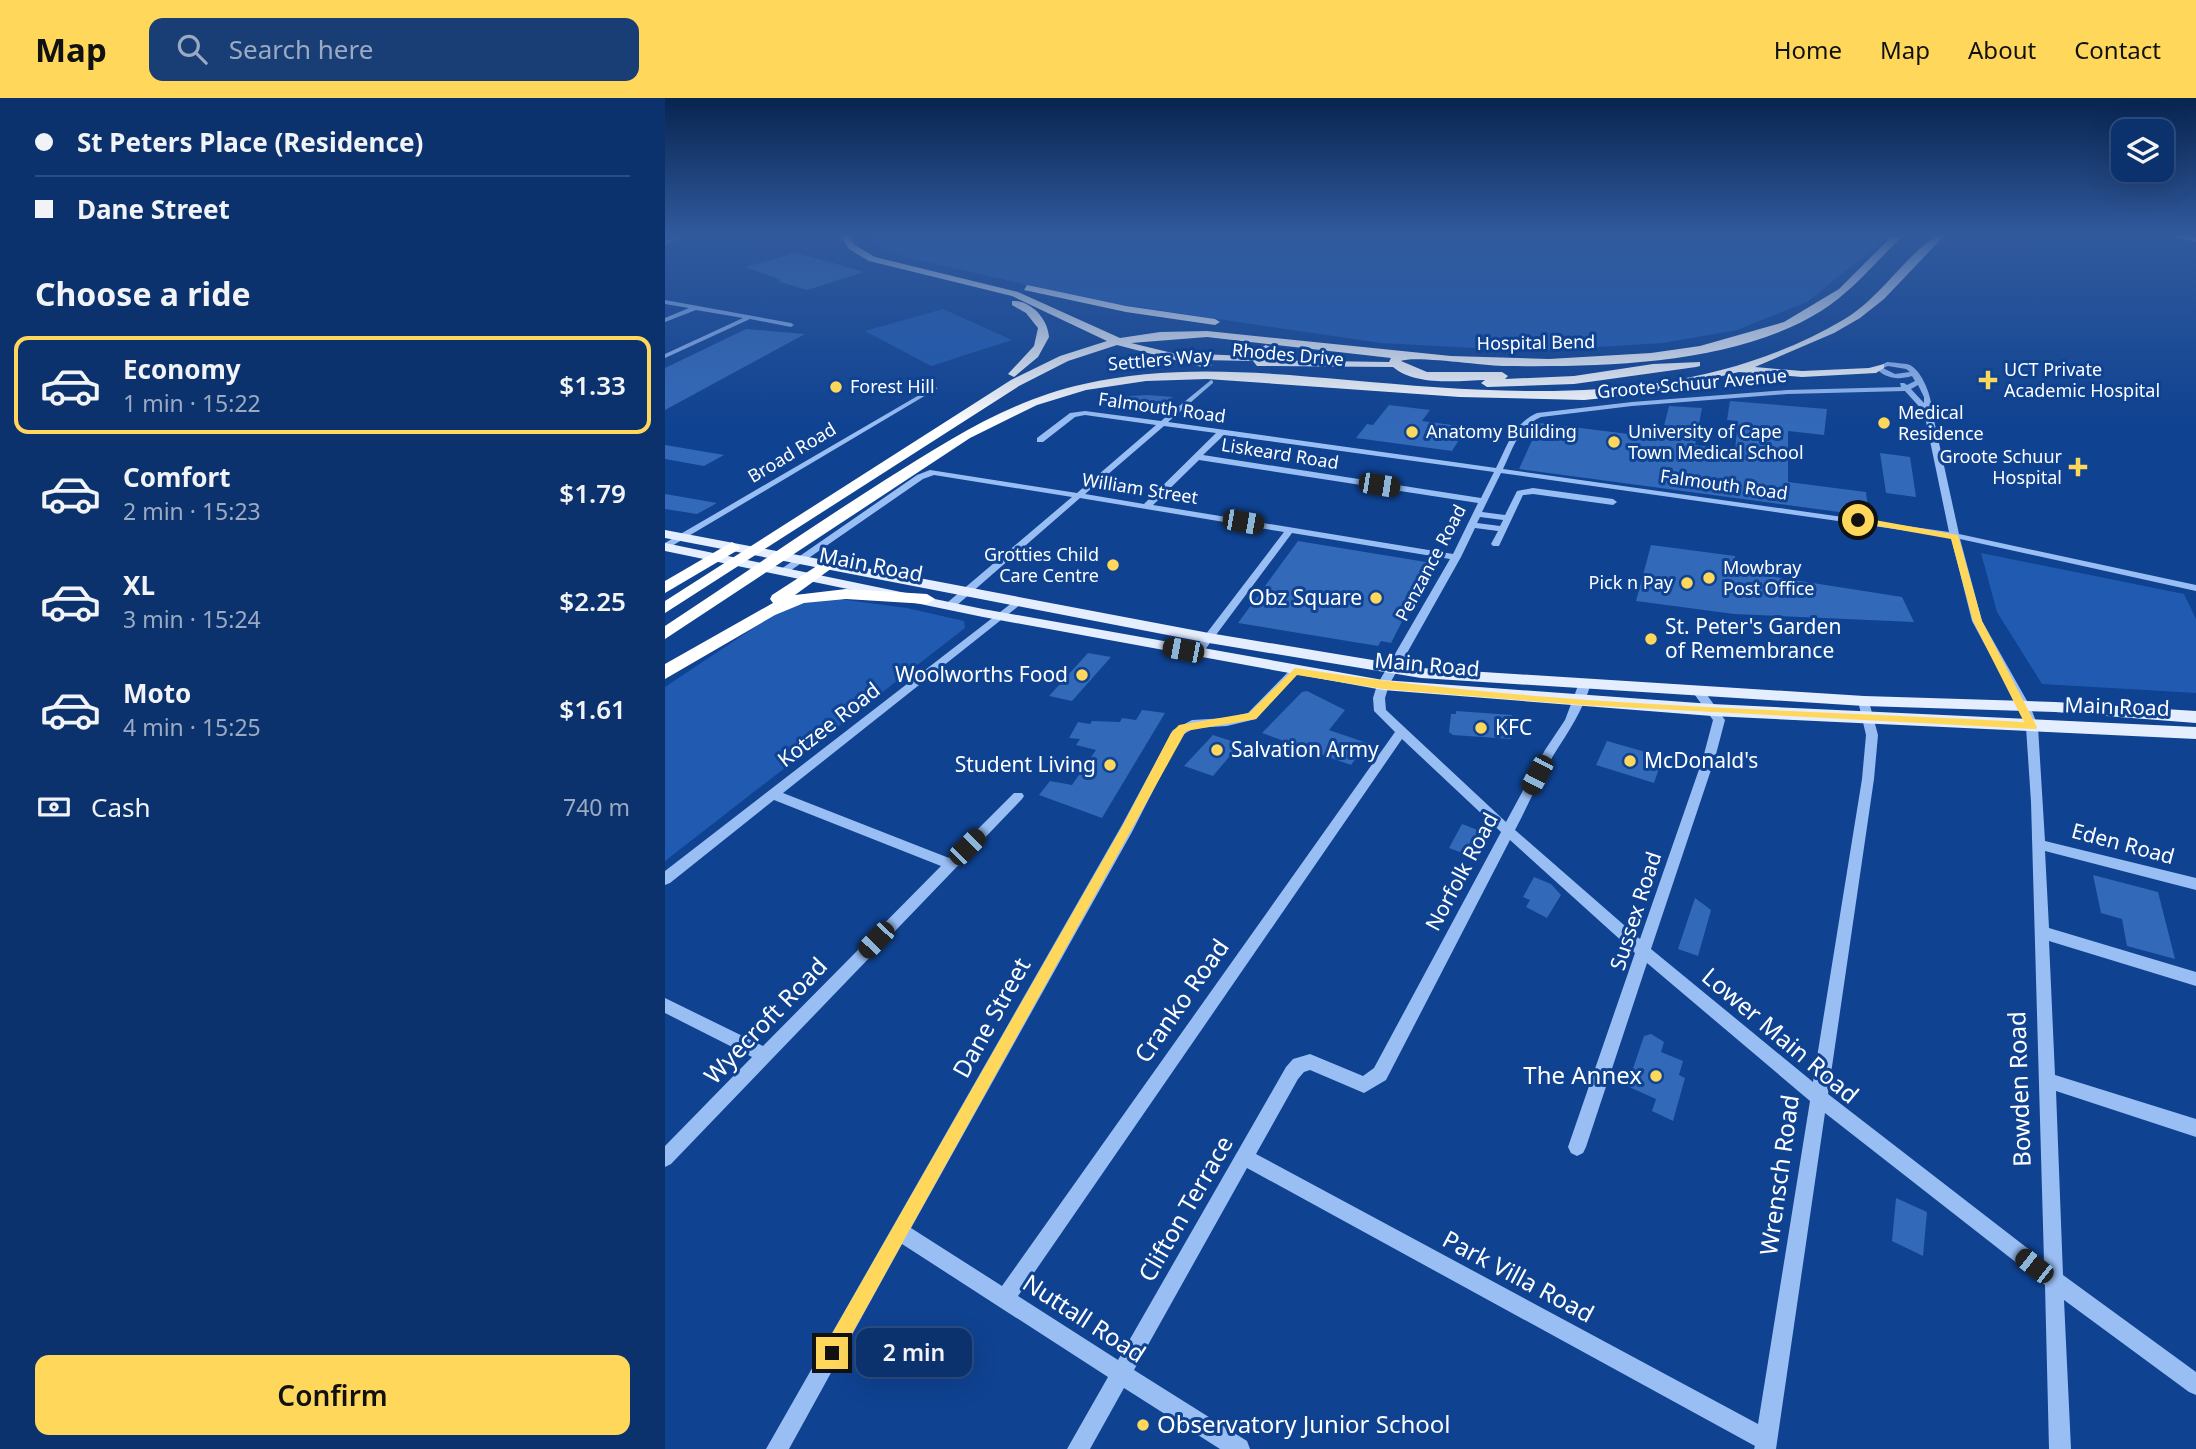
<!DOCTYPE html>
<meta charset="utf-8">
<style>
body{margin:0;font-family:"Noto Sans",sans-serif;background:#193e75;color:#f1f3f6;height:100vh;display:flex;flex-direction:column;font-size:26px;white-space:nowrap}
*{box-sizing:border-box;margin:0}
p{font-size:23px;color:#9aaac2}
.icon{flex:none;width:38px;height:38px;fill:none;stroke:currentColor;stroke-width:2;stroke-linecap:round;stroke-linejoin:round}
.map{position:relative;flex:1;overflow:hidden}
.side{display:flex;flex-direction:column;background:#0b326d;width:665px}
.side>*{flex:none}
.top-card{display:grid;align-content:center;height:154px;padding:0 35px;background:#0b326d}
.tools{position:absolute;left:1446px;top:21px;display:grid;gap:14px}
.tools a{display:grid;place-items:center;width:63px;height:63px;border-radius:14px;background:#0b326d;box-shadow:0 7px 28px #0002,0 0 0 2px #2b4d80;font-size:35px}
.end{position:absolute;width:32px;height:32px;margin:-16px;border:9px solid #ffd75b;background:#111;box-shadow:0 0 0 4px #111}
.from{border-radius:50%}
.bubble{position:absolute;height:49px;border-radius:14px;background:#0b326d;box-shadow:0 7px 28px #0002,0 0 0 2px #2b4d80;font-size:23px;font-weight:600;line-height:49px;text-align:center}
.car{position:absolute;width:21px;height:42px;margin:-21px -10px;border-radius:9px;box-shadow:0 0 5px 2px #0007;background:linear-gradient(#222 24%,#8ab4d8 0 40%,#222 0 76%,#8ab4d8 0 86%,#222 0)}
.top-card b{display:flex;align-items:center;gap:24px;height:66px;font-size:26px}
.top-card b+b{border-top:2px solid #2b4d80}
.top-card i{width:18px;height:18px;background:#f1f3f6}
ul{padding:0;list-style:none}
li{display:flex;align-items:center;gap:21px;height:98px;margin:0 14px 10px;padding:0 21px;border:4px solid transparent;border-radius:14px}
li div{flex:1}
li b{display:block;font-size:26px}
li em{font-style:normal;font-weight:600}
li.active{border-color:#ffd75b}
li>.icon{width:63px;height:63px;stroke-width:1.5}
h2{padding:0 35px;font-size:32px;line-height:84px}
.pay{display:flex;align-items:center;gap:18px;height:77px;padding:0 35px;font-size:26px}
.pay p{margin-inline-start:auto}
.primary-button{display:flex;gap:14px;margin-top:auto;padding:14px 35px}
.primary-button a{flex:1;height:80px;border-radius:14px;background:#ffd75b;color:#111;font-size:28px;font-weight:600;line-height:80px;text-align:center}
header{display:flex;align-items:center;gap:42px;box-sizing:border-box;height:98px;padding:0 35px;background:#ffd75b;color:#111}
header strong{font-size:33px}
nav{display:flex;gap:38px;margin-inline-start:auto;font-size:24px}
.search{width:490px;height:63px;background:#193e75;display:flex;align-items:center;gap:18px;box-sizing:border-box;padding:0 24px;border-radius:14px;color:#9aaac2;font-size:26px}
main{display:flex;flex:1;min-height:0}
.map>svg:first-child{display:block}
</style>
<header>
<strong>Map</strong>
<div class="search"><svg class="icon" aria-label="search" viewBox="0 0 24 24"><circle cx="10" cy="10" r="6"/><path d="M15 15l6 6"/></svg>Search here</div>
<nav><a>Home</a><a>Map</a><a>About</a><a>Contact</a></nav>
</header>
<main>
<section class="side">
<div class="top-card">
<b><i class="from"></i>St Peters Place (Residence)</b>
<b><i></i>Dane Street</b>
</div>
<h2>Choose a ride</h2>
<ul>
<li class="active"><svg class="icon" aria-label="car" viewBox="0 0 24 24"><path d="M5 17H2v-5l4-1 3-4h7l3 4 3 1v5h-3M9 17h6M6 11h13"/><circle cx="7" cy="17" r="2"/><circle cx="17" cy="17" r="2"/></svg><div><b>Economy</b><p>1 min · 15:22</p></div><em>$1.33</em></li>
<li><svg class="icon" aria-label="car" viewBox="0 0 24 24"><path d="M5 17H2v-5l4-1 3-4h7l3 4 3 1v5h-3M9 17h6M6 11h13"/><circle cx="7" cy="17" r="2"/><circle cx="17" cy="17" r="2"/></svg><div><b>Comfort</b><p>2 min · 15:23</p></div><em>$1.79</em></li>
<li><svg class="icon" aria-label="car" viewBox="0 0 24 24"><path d="M5 17H2v-5l4-1 3-4h7l3 4 3 1v5h-3M9 17h6M6 11h13"/><circle cx="7" cy="17" r="2"/><circle cx="17" cy="17" r="2"/></svg><div><b>XL</b><p>3 min · 15:24</p></div><em>$2.25</em></li>
<li><svg class="icon" aria-label="car" viewBox="0 0 24 24"><path d="M5 17H2v-5l4-1 3-4h7l3 4 3 1v5h-3M9 17h6M6 11h13"/><circle cx="7" cy="17" r="2"/><circle cx="17" cy="17" r="2"/></svg><div><b>Moto</b><p>4 min · 15:25</p></div><em>$1.61</em></li>
</ul>
<div class="pay"><svg class="icon" aria-label="cash" viewBox="0 0 24 24"><path d="M3 7h18v10H3z"/><circle cx="12" cy="12" r="2"/></svg>Cash<p>740 m</p></div>
<div class="primary-button"><a>Confirm</a></div>
</section>
<div class="map">
<svg width="1531" height="1351" viewBox="0 0 1531 1351">
<rect width="100%" height="100%" fill="#0f4291"/>
<g fill="#205bb1">
<polygon points="202,138 1224,138 1142,204 1072,232 998,245 865,253 716,245 438,204 240,159 217,150"/>
<polygon points="278,211 347,242 266,268 200,233"/>
<polygon points="1316,455 1519,496 1531,521 1531,595 1377,586 1332,514"/>
<polygon points="173,501 242,510 299,523 300,530 0,763 0,589 111,515 132,506"/>
</g>
<g fill="#3369b9">
<polygon points="130,155 158,162 199,174 142,192 112,183 117,182 80,169"/>
<polygon points="81,231 140,236 0,312 0,270"/>
<polygon points="483,297 508,299 487,312 448,303 449,299"/>
<polygon points="1065,303 1162,311 1159,337 1123,333 1123,384 1201,394 1204,418 854,371 875,325 996,340 1004,308 1037,310 1030,347 1070,352 1073,323 1062,322"/>
<polygon points="724,307 765,312 757,323 802,329 787,353 691,340 702,326 708,327"/>
<polygon points="0,347 59,357 39,368 0,361"/>
<polygon points="1215,355 1245,359 1251,399 1221,395"/>
<polygon points="0,396 52,405 32,416 0,411"/>
<polygon points="633,443 767,465 726,545 716,543 713,548 573,525"/>
<polygon points="986,447 1070,458 1070,465 1085,468 1085,475 1237,499 1249,524 1069,516 971,503"/>
<polygon points="423,555 446,559 407,603 384,598"/>
<polygon points="642,593 680,612 664,632 702,645 686,667 597,635 637,594"/>
<polygon points="477,612 500,615 437,720 374,697 385,683 407,687 431,652 411,647 415,641 404,640 413,624 425,626 427,623 455,624 457,620 471,622"/>
<polygon points="791,613 847,617 846,641 788,637 784,634 786,616 791,616"/>
<polygon points="548,637 575,646 548,678 519,668"/>
<polygon points="942,643 998,659 989,685 931,667"/>
<polygon points="797,726 818,734 806,758 784,750"/>
<polygon points="1428,777 1493,794 1510,861 1462,848 1457,821 1436,815"/>
<polygon points="869,779 886,786 896,797 882,820 861,809 865,802 858,799"/>
<polygon points="1030,800 1046,812 1033,858 1013,851"/>
<polygon points="986,936 999,944 996,954 1018,963 1014,977 1020,980 1008,1023 987,1013 991,1001 962,988 979,938"/>
<polygon points="1231,1100 1262,1114 1258,1158 1227,1143"/>
</g>
<g fill="none" stroke-linecap="round" stroke-linejoin="round">
<g fill="#99bef4" fill-rule="evenodd">
<polygon points="12,138 18,138 0,147 0,143"/>
<polygon points="0,202 126,225 129,227 126,229 85,221 0,260 0,256 78,220 31,212 0,224 0,220 24,210 0,206"/>
<path d="M1222,264C1229,265 1239,265 1245,267C1258,274 1267,300 1267,313L1294,436L1531,487V493L1295,441L1317,523L1366,610L1373,629L1380,743L1531,780V792L1380,753L1384,830L1531,874V888L1384,843L1390,977L1531,1021V1039L1391,993L1398,1177L1531,1274V1297L1524,1294L1399,1202L1406,1351H1384L1380,1187L1160,1015L1111,1351H1089L1090,1348L582,1070L469,1272L582,1343L585,1351H555L459,1290L425,1351H402L443,1279L237,1146L124,1351H101L457,727L508,632L527,622L562,620L583,615L626,571L630,569L635,573L591,621L562,628L529,630L516,638L467,734L246,1130L337,1188L730,634L709,613L708,600L712,587L785,461L627,435L536,557L532,558L527,555L528,553L619,434L415,400L291,508H283V504L407,399L269,377L258,381L122,475H116V471L252,377L265,372L412,395L491,327L420,317L410,319L378,344H372V340L405,315L420,313L496,323L546,282L548,283V285L503,324L831,370C842,348 849,325 872,315L967,304L1122,292L1236,289L1235,285H1239L1242,287L1250,283L1247,278C1233,282 1221,281 1211,270ZM1223,268L1241,271L1245,274L1230,276L1218,270ZM1253,287L1259,299V305L1246,291ZM1240,293L1259,314L1284,434L838,371C848,350 854,328 876,319L967,308L1122,296ZM499,328L551,335L479,406L420,396ZM559,337L829,374L816,400L538,357ZM534,362L813,405L788,456L488,407ZM836,375L1286,439L1307,523L1354,610L1361,629L1366,704L1379,1163L1163,996L1209,681L1213,637L1203,600L1199,599L1193,603L1201,637L1197,681L1148,984L986,851L1050,660L1060,622L1037,590H1029L1027,593L1048,622L1038,660L975,841L850,732C863,707 874,682 888,658C903,634 918,613 926,585L924,582L920,581L914,585L900,622L880,652L841,724L721,612L720,600L724,587L796,459L810,430L833,433L826,446L828,448H834L858,397L868,396L948,407L952,404L948,401L868,390L852,393L840,417L817,414ZM815,419L838,422L835,428L812,425ZM737,641L836,734L709,970L698,978L645,956L628,961L621,969L453,1262L353,1198ZM845,742L970,855L903,1049L906,1055L912,1058L918,1055L921,1049L982,865L1145,1003L1093,1326L591,1056L633,981L639,974L645,972L699,995L721,982Z"/>
<polygon points="268,289 273,290 0,452 0,445"/>
<polygon points="352,501 356,502 356,506 118,695 284,760 349,695 357,695 359,698 357,701 6,1066 0,1069 0,1048 87,959 0,915 0,900 98,948 276,768 109,702 5,785 0,787 0,773"/>
</g>
<g fill="#e5eeff" fill-rule="evenodd">
<polygon points="0,432 544,535 756,570 1199,598 1390,604 1531,613 1531,625 1390,614 1199,608 756,580 544,545 0,440"/>
<polygon points="0,445 318,511 718,582 1047,606 1531,629 1531,641 1047,618 718,592 318,519 0,453"/>
</g>
<g fill="#fff" fill-rule="evenodd">
<path d="M176,138H184L190,147L210,159L353,194L455,240L495,234L542,233L786,258L884,261L986,255L1035,248L1119,224L1174,191L1225,140L1238,138C1211,163 1188,193 1156,213C1070,267 939,269 841,268C820,268 749,257 736,263L762,274H837L843,278L840,281L909,278L988,266L1035,264V268L1031,269L909,286L822,289L816,285L820,282C793,283 750,288 728,269L592,268L588,263L536,262L547,267L541,270L452,247L403,263L354,288L0,515V503L346,282L395,258L442,243L347,198L204,163L184,151ZM542,239L726,260L724,264L594,262L607,250L601,247L581,258L536,256L532,257V261L466,245Z"/>
<path d="M1270,138H1279L1219,201L1195,220L1169,235L1090,269L1137,273L1204,270L1219,266V270L1211,275L1137,279L1074,274L980,296L919,302L795,299L542,281L481,283L421,292L372,307L305,340L0,541V528C74,479 146,429 220,382C284,342 345,302 419,286C506,266 595,274 683,282C851,297 1026,311 1178,222C1215,200 1236,163 1270,138Z"/>
<polygon points="1508,138 1531,138 1531,144"/>
<polygon points="362,187 461,208 550,221 555,224 550,227 461,214 359,192"/>
<path d="M347,203C366,202 383,221 384,239L373,259L349,279L343,276L369,248L373,230L361,215L347,207Z"/>
<polygon points="67,444 75,449 73,452 0,495 0,483"/>
<polygon points="161,462 169,467 167,470 130,497 181,491 262,496 270,501 262,506 181,501 139,505 110,517 0,581 0,566 108,505 105,501 107,497"/>
</g>
</g>
<linearGradient id="sky" x2="0" y2="1"><stop stop-color="#082450"/><stop offset="0.42" stop-color="#315a9d"/><stop offset="1" stop-color="#315a9d" stop-opacity="0"/></linearGradient>
<rect width="1531" height="327" fill="url(#sky)"/>
<path fill="#ffd75b" d="M1193,419L1293,437L1317,523L1372,629L1371,631L916,607L718,591L632,577L591,621L521,633L173,1261L167,1264L160,1261L157,1255L160,1248L458,727L506,635L514,627L584,615L630,570C871,608 1117,611 1359,624L1308,523L1286,441L1190,424Z"/>
<g fill="#ffd75b" stroke="#0f4291" stroke-width="2.5">
<path d="M1319.5 271.5h7v7h7v7h-7v7h-7v-7h-7v-7h7z"/>
<circle cx="171" cy="289" r="7"/>
<circle cx="1219" cy="325" r="7"/>
<circle cx="747" cy="334" r="7"/>
<circle cx="949" cy="344" r="7"/>
<path d="M1409.5 358.5h7v7h7v7h-7v7h-7v-7h-7v-7h7z"/>
<circle cx="448" cy="467" r="7"/>
<circle cx="1044" cy="480" r="7"/>
<circle cx="1022" cy="485" r="7"/>
<circle cx="711" cy="500" r="7"/>
<circle cx="986" cy="541" r="7"/>
<circle cx="417" cy="577" r="7"/>
<circle cx="816" cy="630" r="7"/>
<circle cx="552" cy="652" r="7"/>
<circle cx="965" cy="663" r="7"/>
<circle cx="445" cy="667" r="7"/>
<circle cx="991" cy="978" r="7"/>
<circle cx="478" cy="1327" r="7"/>
</g>
<g text-anchor="middle" stroke-width="6" stroke-linejoin="round" paint-order="stroke">
<g font-size="18" fill="#fff" stroke="#0f4291">
<text transform="translate(871 245) rotate(-1)" y="6">Hospital Bend</text>
<text transform="translate(623 257) rotate(5)" y="6">Rhodes Drive</text>
<text transform="translate(495 262) rotate(-5)" y="6">Settlers Way</text>
<text transform="translate(1027 286) rotate(-5)" y="6">Groote Schuur Avenue</text>
<text transform="translate(497 310) rotate(8)" y="6">Falmouth Road</text>
<text transform="translate(127 355) rotate(-31)" y="6">Broad Road</text>
<text transform="translate(615 356) rotate(9)" y="6">Liskeard Road</text>
<text transform="translate(1059 387) rotate(8)" y="6">Falmouth Road</text>
<text transform="translate(475 391) rotate(9)" y="6">William Street</text>
<text transform="translate(766 465) rotate(-62)" y="6">Penzance Road</text>
</g>
<g font-size="18" fill="#fff" stroke="#0f4291" text-anchor="start">
<text x="1339" y="278">UCT Private<tspan x="1339" dy="21">Academic Hospital</tspan></text>
<text x="185" y="295">Forest Hill</text>
<text x="1233" y="321">Medical<tspan x="1233" dy="21">Residence</tspan></text>
<text x="761" y="340">Anatomy Building</text>
<text x="963" y="340">University of Cape<tspan x="963" dy="21">Town Medical School</tspan></text>
<text x="1397" y="365" text-anchor="end">Groote Schuur<tspan x="1397" dy="21">Hospital</tspan></text>
<text x="434" y="463" text-anchor="end">Grotties Child<tspan x="434" dy="21">Care Centre</tspan></text>
<text x="1058" y="476">Mowbray<tspan x="1058" dy="21">Post Office</tspan></text>
<text x="1008" y="491" text-anchor="end">Pick n Pay</text>
</g>
<g font-size="21" fill="#fff" stroke="#0f4291">
<text transform="translate(206 467) rotate(11)" y="7">Main Road</text>
<text transform="translate(762 567) rotate(5)" y="7">Main Road</text>
<text transform="translate(1452 609) rotate(2)" y="7">Main Road</text>
<text transform="translate(164 627) rotate(-38)" y="7">Kotzee Road</text>
<text transform="translate(1458 746) rotate(15)" y="7">Eden Road</text>
<text transform="translate(797 774) rotate(-62)" y="7">Norfolk Road</text>
<text transform="translate(971 813) rotate(-72)" y="7">Sussex Road</text>
</g>
<g font-size="21" fill="#fff" stroke="#0f4291" text-anchor="start">
<text x="697" y="507" text-anchor="end">Obz Square</text>
<text x="1000" y="536">St. Peter's Garden<tspan x="1000" dy="24">of Remembrance</tspan></text>
<text x="403" y="584" text-anchor="end">Woolworths Food</text>
<text x="830" y="637">KFC</text>
<text x="566" y="659">Salvation Army</text>
<text x="979" y="670">McDonald's</text>
<text x="431" y="674" text-anchor="end">Student Living</text>
</g>
<g font-size="24" fill="#fff" stroke="#0f4291">
<text transform="translate(517 903) rotate(-55)" y="8">Cranko Road</text>
<text transform="translate(327 920) rotate(-61)" y="8">Dane Street</text>
<text transform="translate(101 923) rotate(-46)" y="8">Wyecroft Road</text>
<text transform="translate(1115 938) rotate(40)" y="8">Lower Main Road</text>
<text transform="translate(1355 991) rotate(-92)" y="8">Bowden Road</text>
<text transform="translate(1115 1077) rotate(-82)" y="8">Wrensch Road</text>
<text transform="translate(521 1111) rotate(-60)" y="8">Clifton Terrace</text>
<text transform="translate(853 1179) rotate(28)" y="8">Park Villa Road</text>
<text transform="translate(419 1221) rotate(33)" y="8">Nuttall Road</text>
</g>
<g font-size="24" fill="#fff" stroke="#0f4291" text-anchor="end">
<text x="977" y="986">The Annex</text>
<text x="492" y="1335" text-anchor="start">Observatory Junior School</text>
</g>
</g>
</svg>
<div class="tools">
<a><svg class="icon" aria-label="layers" viewBox="0 0 24 24"><path d="M12 4l9 5-9 5-9-5zM3 14l9 5 9-5"/></svg></a>
</div>
<i class="end from" style="left:1193px;top:422px"></i>
<i class="end" style="left:167px;top:1255px"></i>
<div class="bubble" style="left:191px;top:1230px;width:116px">2 min</div>
<i class="car" style="left:714px;top:387px;rotate:99deg"></i>
<i class="car" style="left:578px;top:424px;rotate:100deg"></i>
<i class="car" style="left:518px;top:552px;rotate:281deg"></i>
<i class="car" style="left:872px;top:677px;rotate:208deg"></i>
<i class="car" style="left:302px;top:749px;rotate:45deg"></i>
<i class="car" style="left:211px;top:842px;rotate:224deg"></i>
<i class="car" style="left:1369px;top:1168px;rotate:308deg"></i>
</div>
</main>
